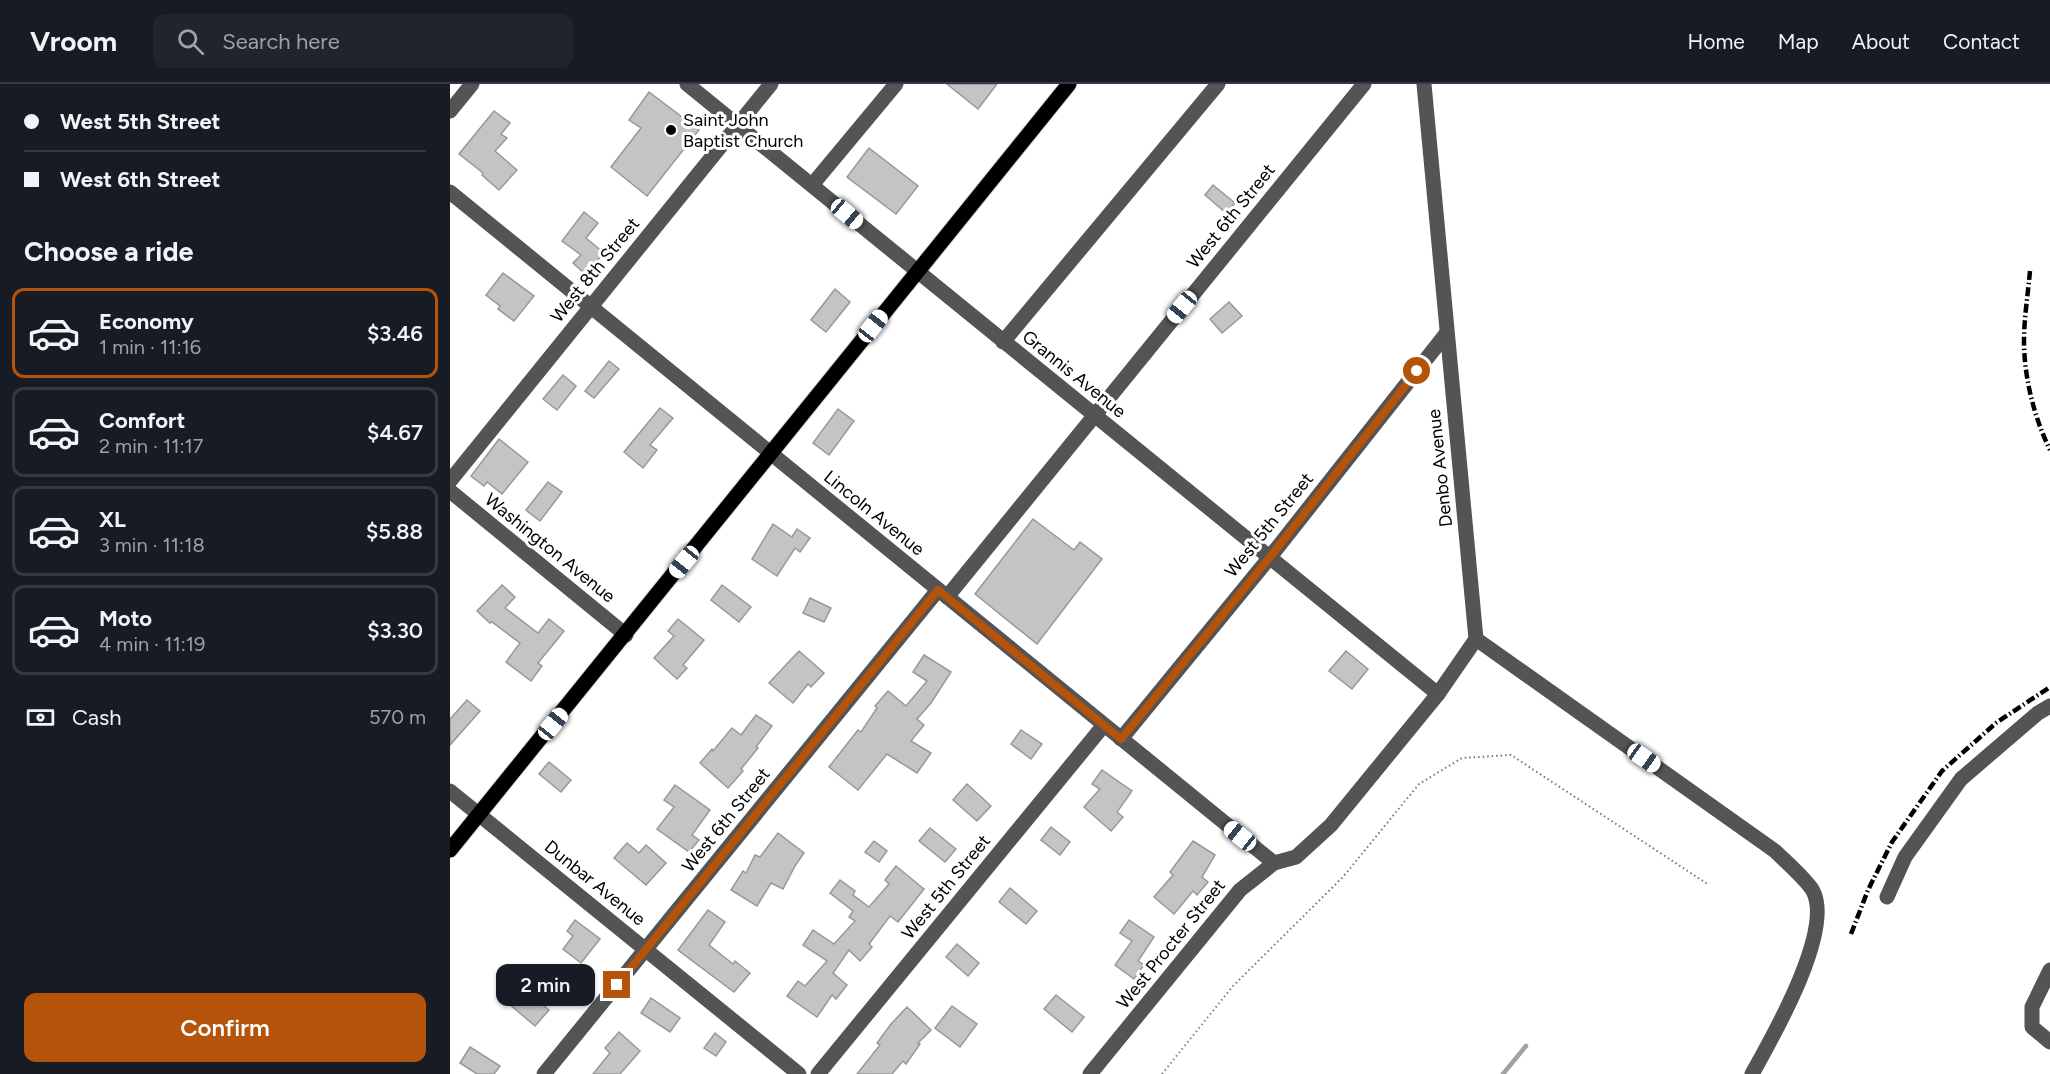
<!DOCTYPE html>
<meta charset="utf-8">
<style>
body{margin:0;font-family:Figtree,sans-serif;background:#20242c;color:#f1f3f6;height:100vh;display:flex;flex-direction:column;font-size:22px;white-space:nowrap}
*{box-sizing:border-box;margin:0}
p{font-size:20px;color:#9ea1a6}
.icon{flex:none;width:33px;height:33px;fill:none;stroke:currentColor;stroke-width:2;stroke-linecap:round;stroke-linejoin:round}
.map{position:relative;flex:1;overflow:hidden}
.sheet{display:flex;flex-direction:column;background:#171b24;width:450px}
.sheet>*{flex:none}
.hud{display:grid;align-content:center;height:132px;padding:0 24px;background:#171b24}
.end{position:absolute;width:27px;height:27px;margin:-14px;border:8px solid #b45309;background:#fff;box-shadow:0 0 0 3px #fff}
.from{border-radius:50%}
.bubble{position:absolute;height:42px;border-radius:12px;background:#171b24;box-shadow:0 2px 4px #0004;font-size:20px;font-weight:600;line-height:42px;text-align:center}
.car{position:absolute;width:18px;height:36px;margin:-18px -9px;border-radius:8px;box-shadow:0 0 4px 2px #0007;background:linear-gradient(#fff 24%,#345 0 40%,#fff 0 76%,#345 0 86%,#fff 0)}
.hud b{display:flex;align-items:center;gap:21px;height:57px;font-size:22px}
.hud b+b{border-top:2px solid #363941}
.hud i{width:15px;height:15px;background:#f1f3f6}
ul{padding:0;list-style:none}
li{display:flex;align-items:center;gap:18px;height:90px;margin:0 12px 9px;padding:0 12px;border:3px solid #363941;border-radius:12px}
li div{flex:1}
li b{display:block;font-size:22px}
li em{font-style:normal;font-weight:600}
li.active{border-color:#b45309}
li>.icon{width:54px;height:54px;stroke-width:1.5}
h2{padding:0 24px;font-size:27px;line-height:72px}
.pay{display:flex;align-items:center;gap:15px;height:66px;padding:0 24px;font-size:22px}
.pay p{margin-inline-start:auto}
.cta{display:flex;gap:12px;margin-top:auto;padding:12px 24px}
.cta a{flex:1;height:69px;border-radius:12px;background:#b45309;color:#fff;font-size:24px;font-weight:600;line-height:69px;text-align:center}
header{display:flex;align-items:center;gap:36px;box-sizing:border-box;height:84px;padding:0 30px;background:#171b24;border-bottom:2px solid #363941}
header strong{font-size:28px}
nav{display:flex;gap:33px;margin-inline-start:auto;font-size:21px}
.search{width:420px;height:54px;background:#20242c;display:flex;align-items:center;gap:15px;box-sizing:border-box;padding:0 21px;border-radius:12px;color:#9ea1a6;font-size:22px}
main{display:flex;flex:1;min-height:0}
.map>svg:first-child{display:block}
</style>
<header>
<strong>Vroom</strong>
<div class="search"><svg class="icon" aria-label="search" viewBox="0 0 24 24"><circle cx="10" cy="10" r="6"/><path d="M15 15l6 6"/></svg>Search here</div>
<nav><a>Home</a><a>Map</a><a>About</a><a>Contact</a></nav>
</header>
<main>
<section class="sheet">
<div class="hud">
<b><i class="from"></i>West 5th Street</b>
<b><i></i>West 6th Street</b>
</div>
<h2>Choose a ride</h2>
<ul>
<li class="active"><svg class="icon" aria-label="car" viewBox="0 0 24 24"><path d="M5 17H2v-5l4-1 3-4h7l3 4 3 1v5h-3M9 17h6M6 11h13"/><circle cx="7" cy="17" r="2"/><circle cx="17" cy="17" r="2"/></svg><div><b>Economy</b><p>1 min · 11:16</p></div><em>$3.46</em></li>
<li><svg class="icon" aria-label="car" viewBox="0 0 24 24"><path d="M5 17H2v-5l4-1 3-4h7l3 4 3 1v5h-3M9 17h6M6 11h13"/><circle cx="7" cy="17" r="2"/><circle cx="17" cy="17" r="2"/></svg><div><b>Comfort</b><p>2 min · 11:17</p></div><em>$4.67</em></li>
<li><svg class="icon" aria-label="car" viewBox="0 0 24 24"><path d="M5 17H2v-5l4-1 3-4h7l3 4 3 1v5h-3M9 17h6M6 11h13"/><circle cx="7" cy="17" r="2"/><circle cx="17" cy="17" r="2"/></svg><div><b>XL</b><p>3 min · 11:18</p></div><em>$5.88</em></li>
<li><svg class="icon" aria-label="car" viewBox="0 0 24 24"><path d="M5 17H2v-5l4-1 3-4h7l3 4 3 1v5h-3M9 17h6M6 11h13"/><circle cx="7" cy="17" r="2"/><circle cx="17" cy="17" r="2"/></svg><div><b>Moto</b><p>4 min · 11:19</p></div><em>$3.30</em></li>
</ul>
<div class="pay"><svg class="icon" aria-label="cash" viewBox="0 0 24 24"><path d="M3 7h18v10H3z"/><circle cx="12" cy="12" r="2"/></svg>Cash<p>570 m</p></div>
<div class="cta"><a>Confirm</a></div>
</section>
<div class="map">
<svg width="1600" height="990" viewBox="0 0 1600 990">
<rect width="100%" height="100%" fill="#fff"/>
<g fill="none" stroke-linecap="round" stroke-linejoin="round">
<polyline stroke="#a2a2a2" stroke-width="4.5" points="1053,990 1076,962"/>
</g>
<g fill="#c4c4c4" stroke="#989898" stroke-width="1.5">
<polygon points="497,0 547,0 528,25"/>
<polygon points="199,8 249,46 197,112 161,83 191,44 179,36"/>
<polygon points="44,27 60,39 51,50 57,54 45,67 67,86 49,106 32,91 33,89 9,70"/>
<polygon points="419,64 468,102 446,130 397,93"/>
<polygon points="763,101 785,119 776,129 755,111"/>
<polygon points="134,128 148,139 136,154 154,169 135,190 123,179 131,171 112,157"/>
<polygon points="53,189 84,212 64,237 48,225 50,222 36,211"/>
<polygon points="385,205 400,218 376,248 361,236"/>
<polygon points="779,218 792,232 772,249 760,235"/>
<polygon points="159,277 169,285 144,314 135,307"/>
<polygon points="113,291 126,302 107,326 93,315"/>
<polygon points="210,324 223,334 200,361 207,366 193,384 174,368"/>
<polygon points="388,325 404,337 379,371 363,359"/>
<polygon points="49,355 78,378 52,410 37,398 34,402 21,392"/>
<polygon points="98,398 112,408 90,437 76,426"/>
<polygon points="583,435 624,466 630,458 652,475 587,560 525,510"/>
<polygon points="323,440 342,453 347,445 360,454 350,468 345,464 327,492 302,475"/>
<polygon points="52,501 65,513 55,524 88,549 99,535 114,547 88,579 92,582 81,597 56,578 70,559 42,538 40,539 27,527"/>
<polygon points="272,501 301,523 289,538 261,516"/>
<polygon points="360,514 381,524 374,538 353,529"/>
<polygon points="228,535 254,556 233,581 237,584 227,595 204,574 224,552 218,547"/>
<polygon points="349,567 374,589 361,603 358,600 343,619 319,599"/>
<polygon points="896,567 918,585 902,605 879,587"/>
<polygon points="474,571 501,588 481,619 467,635 474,641 461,657 481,669 467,689 437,670 408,706 379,683 408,646 411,648 427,624 425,622 438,607 456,622 477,597 463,588"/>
<polygon points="17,616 30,627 0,661 0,635"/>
<polygon points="306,631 322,642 306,663 308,664 291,685 293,687 278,704 250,679 262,665 263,667 282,644 291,651"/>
<polygon points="571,646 592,660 581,675 561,660"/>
<polygon points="99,678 121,696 111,708 89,690"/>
<polygon points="652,686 682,707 667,728 673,733 661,747 634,723 650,705 642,700"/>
<polygon points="517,700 541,722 527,737 503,716"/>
<polygon points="225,701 260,726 242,751 249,756 239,768 207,745 224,723 214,716"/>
<polygon points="601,743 620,758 610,771 591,756"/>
<polygon points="480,744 506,765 495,778 469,757"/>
<polygon points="328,749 354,769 345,782 333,805 321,799 307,822 281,806 293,787 296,789 305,771 310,773"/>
<polygon points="424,757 437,767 429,778 415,768"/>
<polygon points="743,757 765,771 752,793 758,798 747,811 743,807 724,830 704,813 723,791 720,788"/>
<polygon points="177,759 189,769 196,761 216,779 196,801 164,774"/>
<polygon points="446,782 474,805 448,838 440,832 419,860 422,863 410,877 399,866 383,889 397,901 386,915 382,911 367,933 337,912 348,897 355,902 377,877 353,861 363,846 384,860 405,837 399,833 403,827 380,809 390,796 405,807 403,811 419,823 439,800 435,796"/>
<polygon points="560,804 587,827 576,840 549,818"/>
<polygon points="258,826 275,838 259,861 283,880 285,877 300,889 284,908 228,866"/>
<polygon points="125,836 150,855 131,879 113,865 123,852 117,847"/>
<polygon points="679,836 704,853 688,877 694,881 684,895 665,881 682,857 670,849"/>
<polygon points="507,860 529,879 518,892 496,873"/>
<polygon points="73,903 99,926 85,942 58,919"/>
<polygon points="606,911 634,933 622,948 594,925"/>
<polygon points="201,914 230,934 220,948 191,929"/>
<polygon points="502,922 527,940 510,963 485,944"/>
<polygon points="457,923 481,946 468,959 470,960 456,980 453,977 442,990 407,990 430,961 427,959 441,940"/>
<polygon points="169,948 190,967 170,990 143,990 160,969 155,964"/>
<polygon points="265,949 276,958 266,972 254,964"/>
<polygon points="20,963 50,982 44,990 27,990 10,979"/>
</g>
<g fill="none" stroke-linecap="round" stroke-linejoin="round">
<defs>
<path id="major" d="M0,766C208,511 412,255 619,0"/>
</defs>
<use href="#major" stroke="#dbdbdb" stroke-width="17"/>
<polyline stroke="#767676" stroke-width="2" stroke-dasharray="1.5 3" stroke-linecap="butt" points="712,990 783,902 893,793 969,700 1012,674 1061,671 1259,801"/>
<g stroke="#545454" stroke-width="15">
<polyline points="237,0 988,610"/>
<polyline points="0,27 22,0"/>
<polyline points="362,101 446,0"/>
<polyline points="0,108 824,779"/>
<polyline points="553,258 768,0"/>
<polyline points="0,397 321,0"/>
<polyline points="0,407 176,551"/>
<polyline points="497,513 914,0"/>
<path d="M1026,555L1325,767C1335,777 1357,796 1363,807C1384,847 1322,954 1302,990"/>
<polyline points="671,655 820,473 996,250"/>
<polyline points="0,707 349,990"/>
<polyline points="1437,813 1455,773 1511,695 1588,629 1600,622"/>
<polyline points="1600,886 1582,923 1582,943 1600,958"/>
<polyline points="94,990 488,506"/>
<polyline points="368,990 654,641"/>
<polyline points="640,990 790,806 824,779 846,773 881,741 988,610 1026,555 974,0"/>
</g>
<use href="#major" stroke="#000" stroke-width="15"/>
<g stroke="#000" stroke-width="4.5" stroke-dasharray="9 3 1.5 3" stroke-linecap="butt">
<path d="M1580,187C1578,210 1574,234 1574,257C1574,293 1584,333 1600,366"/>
<polyline points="1401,850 1418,806 1442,758 1492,687 1546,639 1600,603"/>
</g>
</g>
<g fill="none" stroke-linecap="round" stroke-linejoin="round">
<polyline stroke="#b45309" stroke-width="8" points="167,901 488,506 671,655 820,473 967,287"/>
</g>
<circle fill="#000" stroke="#fff" stroke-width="2" cx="221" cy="46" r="6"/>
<g text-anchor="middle" stroke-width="6" stroke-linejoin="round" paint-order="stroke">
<g font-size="18" fill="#000" stroke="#fff" text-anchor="start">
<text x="233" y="42">Saint John<tspan x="233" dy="21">Baptist Church</tspan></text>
</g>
<g font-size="18" fill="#000" stroke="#fff">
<text transform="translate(781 132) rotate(-51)" y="6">West 6th Street</text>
<text transform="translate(145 186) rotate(-51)" y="6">West 8th Street</text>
<text transform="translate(624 290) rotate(39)" y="6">Grannis Avenue</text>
<text transform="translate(990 384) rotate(-96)" y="6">Denbo Avenue</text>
<text transform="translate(424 429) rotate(39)" y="6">Lincoln Avenue</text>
<text transform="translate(819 441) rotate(-51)" y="6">West 5th Street</text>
<text transform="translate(100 464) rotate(39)" y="6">Washington Avenue</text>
<text transform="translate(276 736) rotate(-51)" y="6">West 6th Street</text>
<text transform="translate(145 799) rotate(39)" y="6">Dunbar Avenue</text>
<text transform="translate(496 803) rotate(-51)" y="6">West 5th Street</text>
<text transform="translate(721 860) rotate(-51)" y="6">West Procter Street</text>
</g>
</g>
</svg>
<i class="end from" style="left:967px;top:287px"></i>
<i class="end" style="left:167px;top:901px"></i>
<div class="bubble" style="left:46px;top:880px;width:99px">2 min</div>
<i class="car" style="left:397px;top:130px;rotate:130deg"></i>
<i class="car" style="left:732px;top:223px;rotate:219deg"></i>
<i class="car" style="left:423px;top:242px;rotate:38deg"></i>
<i class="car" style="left:234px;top:478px;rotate:219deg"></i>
<i class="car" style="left:103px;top:640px;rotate:39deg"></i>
<i class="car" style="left:1194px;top:674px;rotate:125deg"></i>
<i class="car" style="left:790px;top:752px;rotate:309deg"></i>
</div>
</main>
